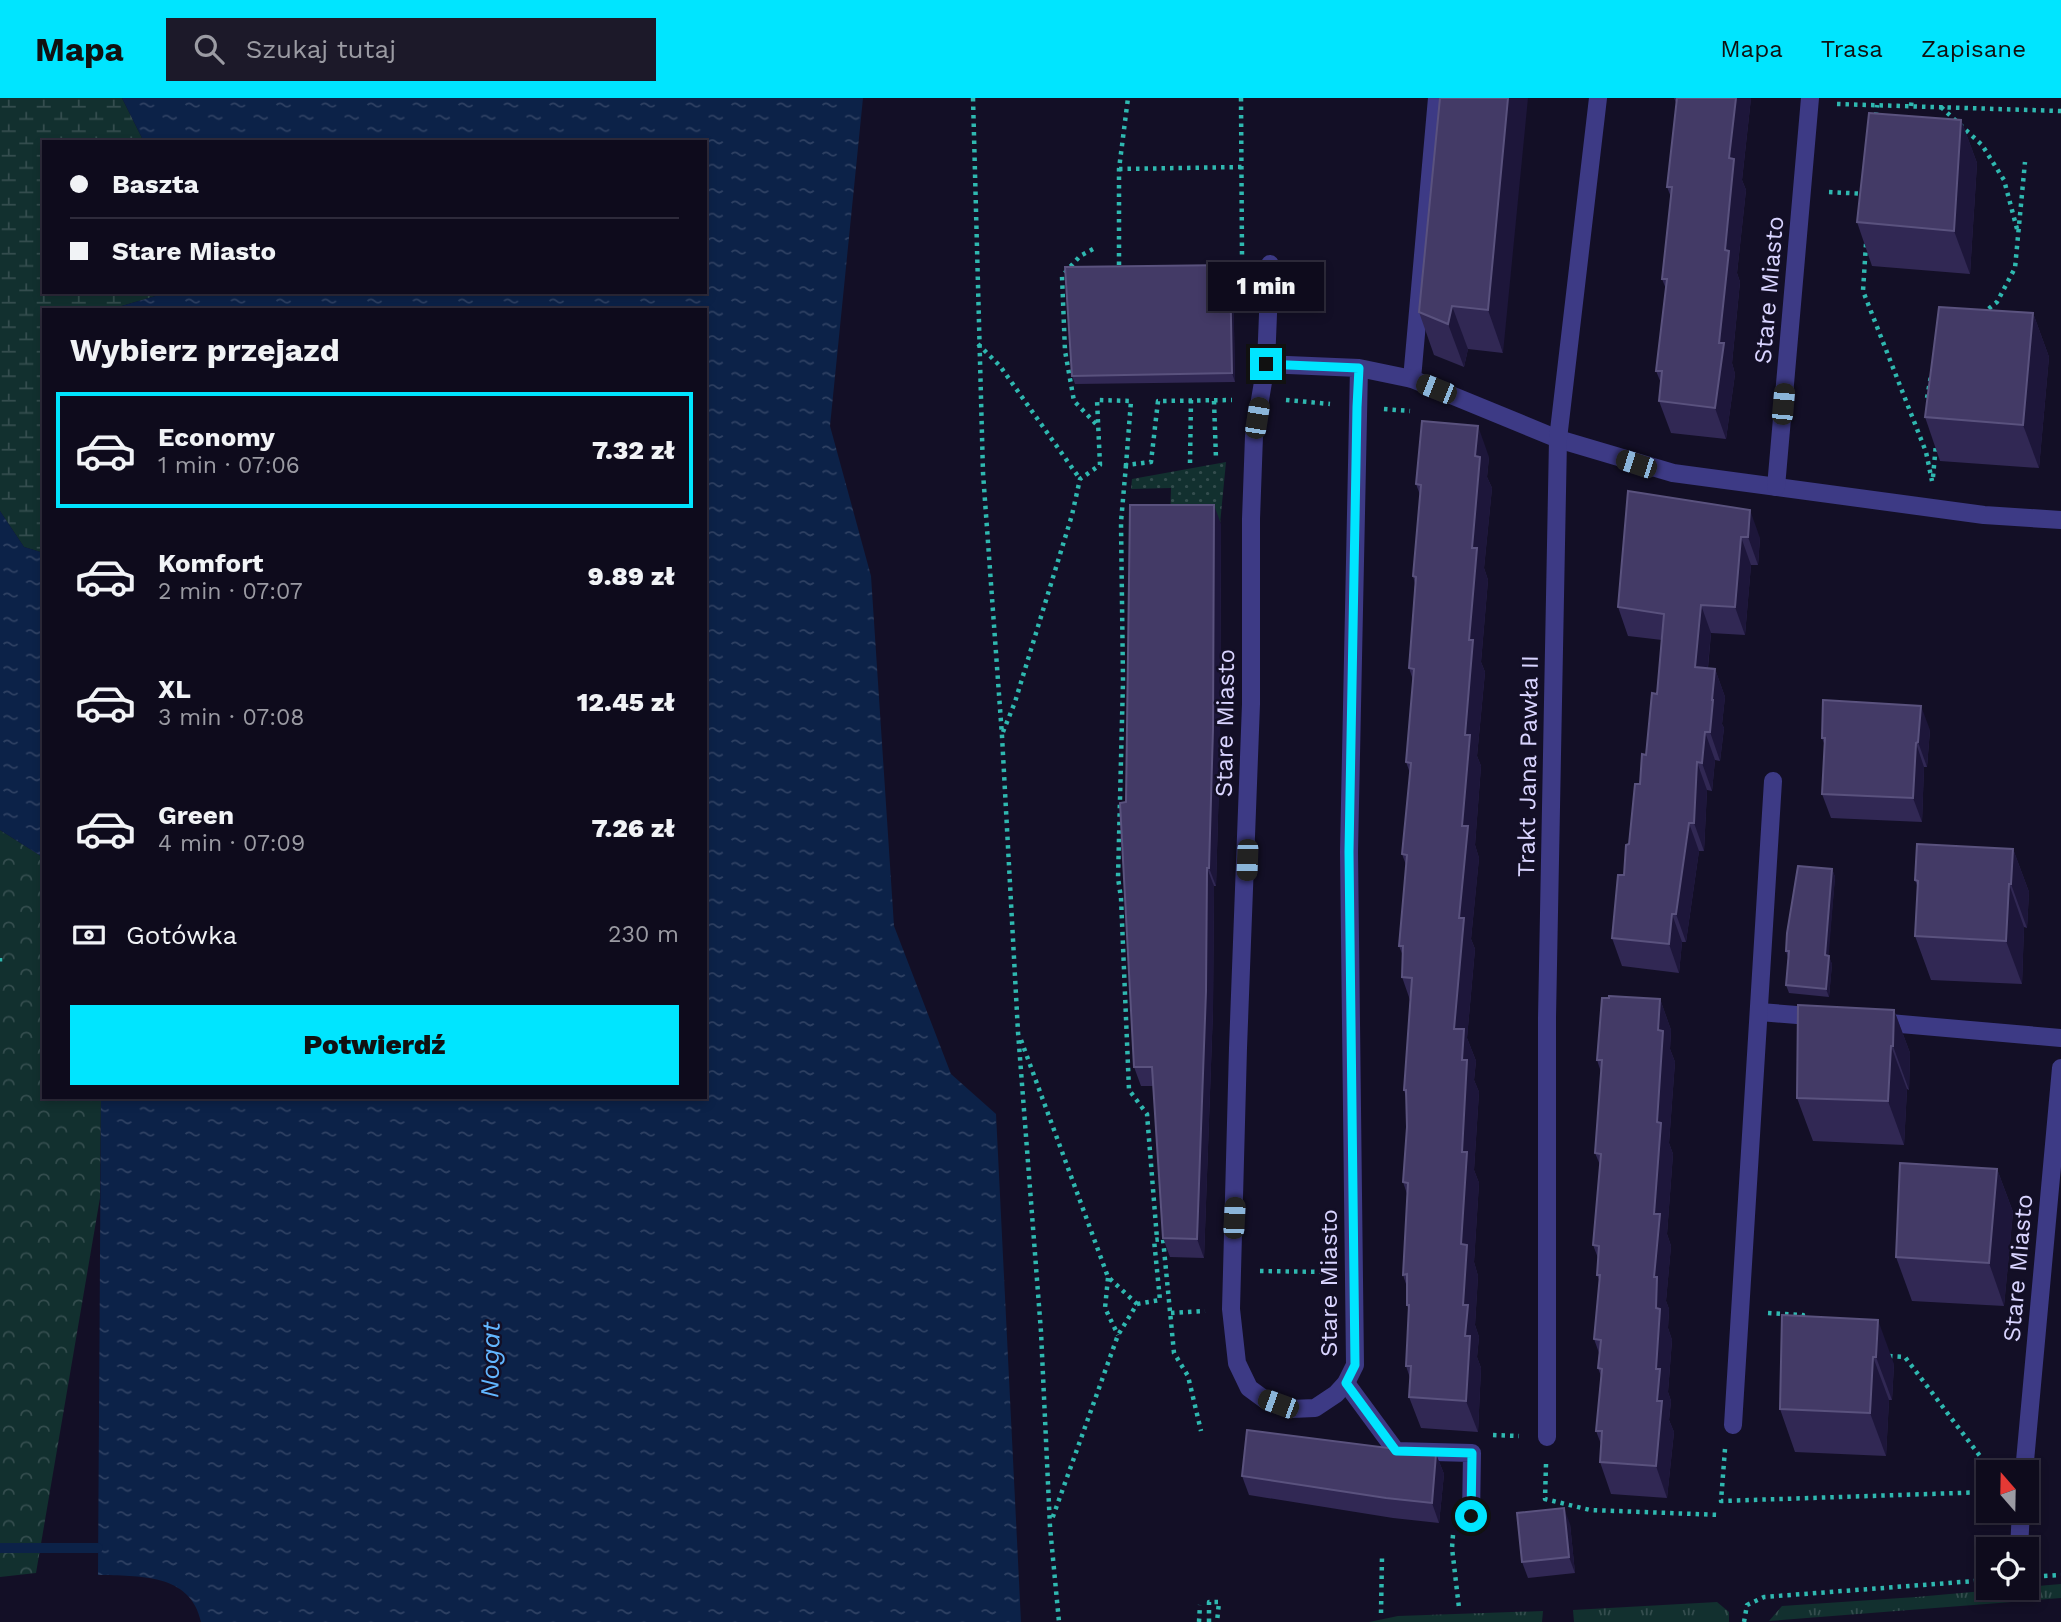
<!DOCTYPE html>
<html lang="pl">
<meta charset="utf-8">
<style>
body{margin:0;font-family:"Work Sans",sans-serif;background:#1c1929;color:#f1f3f6;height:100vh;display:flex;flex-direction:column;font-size:26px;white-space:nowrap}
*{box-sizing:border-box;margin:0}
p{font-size:23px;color:#9b9ba3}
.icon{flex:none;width:38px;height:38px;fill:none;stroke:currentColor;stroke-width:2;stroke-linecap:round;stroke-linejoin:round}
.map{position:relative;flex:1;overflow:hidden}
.side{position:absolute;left:42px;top:210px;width:665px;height:791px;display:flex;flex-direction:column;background:#0e0b1c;border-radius:0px;box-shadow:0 4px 10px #0003,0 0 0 2px #2e2b3b}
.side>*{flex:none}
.top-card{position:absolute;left:42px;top:42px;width:665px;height:154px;border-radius:0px;box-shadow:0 4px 10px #0003,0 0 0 2px #2e2b3b;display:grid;align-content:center;height:154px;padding:0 28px;background:#0e0b1c}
.needle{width:46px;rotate:340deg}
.controls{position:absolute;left:1976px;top:1362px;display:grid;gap:14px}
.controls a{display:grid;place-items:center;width:63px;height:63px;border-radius:0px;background:#0e0b1c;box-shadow:0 4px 10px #0003,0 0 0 2px #2e2b3b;font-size:35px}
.end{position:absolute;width:32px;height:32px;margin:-16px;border:9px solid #00e5ff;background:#111;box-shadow:0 0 0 4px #111}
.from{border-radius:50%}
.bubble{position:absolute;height:49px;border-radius:0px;background:#0e0b1c;box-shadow:0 4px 10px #0003,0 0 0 2px #2e2b3b;font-size:23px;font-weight:800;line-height:49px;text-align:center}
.car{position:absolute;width:21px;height:42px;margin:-21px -10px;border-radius:9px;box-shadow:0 0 5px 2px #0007;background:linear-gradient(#222 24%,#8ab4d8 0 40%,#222 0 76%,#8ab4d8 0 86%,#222 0)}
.top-card b{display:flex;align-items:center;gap:24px;height:66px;font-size:26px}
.top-card b+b{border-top:2px solid #2e2b3b}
.top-card i{width:18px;height:18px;background:#f1f3f6}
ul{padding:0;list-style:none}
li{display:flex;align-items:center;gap:21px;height:116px;margin:0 14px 10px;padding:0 14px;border:4px solid transparent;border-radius:0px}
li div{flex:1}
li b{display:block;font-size:26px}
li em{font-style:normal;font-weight:800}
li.selected{border-color:#00e5ff}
li>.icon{width:63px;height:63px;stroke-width:1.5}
h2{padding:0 28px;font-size:32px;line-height:84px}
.pay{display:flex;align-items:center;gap:18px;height:77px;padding:0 28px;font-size:26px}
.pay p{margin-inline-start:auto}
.cta{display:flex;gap:14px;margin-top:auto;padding:14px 28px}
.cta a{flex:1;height:80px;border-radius:0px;background:#00e5ff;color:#111;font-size:28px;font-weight:800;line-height:80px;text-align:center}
header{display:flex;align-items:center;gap:42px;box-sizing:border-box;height:98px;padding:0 35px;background:#00e5ff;color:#111}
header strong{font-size:33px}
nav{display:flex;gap:38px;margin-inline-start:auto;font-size:24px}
.search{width:490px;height:63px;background:#1c1929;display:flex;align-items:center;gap:18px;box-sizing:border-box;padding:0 24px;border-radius:0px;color:#9b9ba3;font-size:26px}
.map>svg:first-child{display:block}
</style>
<header>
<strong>Mapa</strong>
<div class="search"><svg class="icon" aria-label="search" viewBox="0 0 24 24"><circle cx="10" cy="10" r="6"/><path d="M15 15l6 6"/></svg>Szukaj tutaj</div>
<nav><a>Mapa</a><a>Trasa</a><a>Zapisane</a></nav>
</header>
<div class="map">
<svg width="2061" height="1524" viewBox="0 0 2061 1524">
<defs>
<pattern id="grass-tufts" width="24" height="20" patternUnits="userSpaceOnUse" patternTransform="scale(1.75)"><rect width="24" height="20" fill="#12302f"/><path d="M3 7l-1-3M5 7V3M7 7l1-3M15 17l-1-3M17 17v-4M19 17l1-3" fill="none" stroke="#344d4e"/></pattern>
<pattern id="forest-crowns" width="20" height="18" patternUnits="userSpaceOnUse" patternTransform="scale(1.75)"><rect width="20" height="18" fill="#12302f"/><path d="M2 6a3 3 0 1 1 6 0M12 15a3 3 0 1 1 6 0" fill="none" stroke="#344d4e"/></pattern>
<pattern id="wetland-marsh" width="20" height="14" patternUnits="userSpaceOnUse" patternTransform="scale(1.75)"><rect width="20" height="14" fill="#12302f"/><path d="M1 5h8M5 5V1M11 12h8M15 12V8" fill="none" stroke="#344d4e"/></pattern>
<pattern id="garden-dots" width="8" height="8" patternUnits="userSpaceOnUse" patternTransform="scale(1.75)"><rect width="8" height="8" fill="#12302f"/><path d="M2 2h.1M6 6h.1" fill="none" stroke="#344d4e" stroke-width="1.8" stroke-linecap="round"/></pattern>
<pattern id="water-ripples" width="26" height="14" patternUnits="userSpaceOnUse" patternTransform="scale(1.75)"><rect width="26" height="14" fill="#0c2248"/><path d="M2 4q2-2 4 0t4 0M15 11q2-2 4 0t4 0" fill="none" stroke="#2f4163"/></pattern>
</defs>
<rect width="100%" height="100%" fill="#130f26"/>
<g fill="url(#grass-tufts)">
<polygon points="2061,1486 2061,1500 1769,1523 1782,1508 1916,1499"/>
<polygon points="1717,1504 1729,1514 1729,1524 1574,1524 1573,1512"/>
<polygon points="1543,1513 1542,1524 1369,1524 1398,1518"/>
</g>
<polygon fill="url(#forest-crowns)" points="0,732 44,760 44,999 101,999 100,1100 36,1475 0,1479"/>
<polygon fill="url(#wetland-marsh)" points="0,0 122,0 144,44 44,44 44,194 169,194 108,212 44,212 44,455 24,449 0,413"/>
<polygon fill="url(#garden-dots)" points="1226,364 1220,426 1170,425 1171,390 1131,391 1132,381"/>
<g fill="url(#water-ripples)">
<path d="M122,0H863L830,328L871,478L894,828L951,976L996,1016L1021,1524H201C191,1475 138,1478 98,1477L101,999H705V212H108L169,194H705V44H144Z"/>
<polygon points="0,413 24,449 44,455 44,760 0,732"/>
</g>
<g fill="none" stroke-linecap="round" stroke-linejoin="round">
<polyline stroke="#0c2248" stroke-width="10" points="0,1450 98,1450"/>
<g stroke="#2fb8b0" stroke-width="4.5" stroke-dasharray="3.5 5" stroke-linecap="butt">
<polyline points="973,0 983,375 1002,638 1018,934 1041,1234 1050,1429 1059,1524"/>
<polyline points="1241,0 1242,157"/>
<polyline points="1837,6 2061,13"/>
<polyline points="1911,8 1912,0"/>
<polyline points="1941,9 1982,47 2004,82 2017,131"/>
<polyline points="1876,18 1877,7"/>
<polyline points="1119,71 1242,69"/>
<polyline points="1829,94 1866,96"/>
<polyline points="1866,146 1863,193 1926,354 1932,383"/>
<polyline points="1093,151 1080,158 1062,178 1065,253 1074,303 1097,327"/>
<polyline points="1119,167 1119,71 1128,0"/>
<polyline points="1982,216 1997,204 2015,170 2025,64"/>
<polyline points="978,246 1000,268 1080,381"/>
<polyline points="1927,300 1931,278"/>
<polyline points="1286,302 1330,306"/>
<polyline points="1214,303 1216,361"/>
<polyline points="1384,311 1410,313"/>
<polyline points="1190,365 1191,302"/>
<polyline points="1126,367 1121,424 1123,583 1118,780 1121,800 1129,992 1147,1016 1157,1141"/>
<polyline points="1933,379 1936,346"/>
<polyline points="1003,634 1015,604 1072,417 1080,381 1100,367 1097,302 1131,303 1126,367 1151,364 1158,303 1232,302"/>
<polyline points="0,860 0,865"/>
<polyline points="1021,942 1108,1179 1137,1206 1118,1237 1051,1424"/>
<polyline points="1260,1173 1328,1174"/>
<polyline points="1108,1180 1105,1210 1118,1237"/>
<polyline points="1137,1206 1160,1202 1154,1142 1163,1141 1174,1255 1188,1278 1201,1333"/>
<polyline points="1171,1215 1205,1213"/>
<polyline points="1768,1215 1803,1217 1802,1222"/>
<polyline points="1889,1258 1905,1259 1992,1374"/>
<polyline points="1493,1337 1519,1338"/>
<polyline points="1725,1351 1721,1403 1988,1394"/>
<polyline points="1546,1366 1545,1401 1590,1412 1721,1417"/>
<polyline points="1453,1437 1452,1450 1459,1510"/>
<polyline points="2027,1479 2061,1477"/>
<polyline points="1381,1515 1382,1459"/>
<polyline points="1199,1524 1200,1507"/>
<polyline points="1209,1524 1209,1504 1219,1504 1217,1524"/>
<polyline points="1744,1524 1747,1507 1764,1499 1988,1482"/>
</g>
<g stroke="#3d3a85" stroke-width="18">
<polyline points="1266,266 1270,166"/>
<polyline points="1412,281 1437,0"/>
<polyline points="1346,1285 1396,1353 1472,1355 1471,1418"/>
</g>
<g stroke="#3d3a85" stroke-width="18">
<polyline points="1359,270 1349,754 1355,1267 1346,1285 1336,1296 1315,1310 1291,1311 1264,1301 1249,1290 1237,1265 1231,1211 1238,950 1251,606 1251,421 1254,338 1266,266 1359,270 1412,281 1558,341 1673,375 1984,417 2061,422"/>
<polyline points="1776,389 1810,0"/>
<polyline points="1760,914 1822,919"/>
<polyline points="1878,924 2061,940"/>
<polyline points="1733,1327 1773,683"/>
<polyline points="1547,1339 1547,920 1558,341 1598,0"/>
<polyline points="2024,1374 2061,970"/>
<polyline points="2019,1451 2021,1412"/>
</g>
</g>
<g fill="#312854">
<polygon points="1440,0 1503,255 1468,251 1464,269 1434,257 1419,214"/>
<polygon points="1674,0 1751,0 1742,82 1746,92 1737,175 1740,184 1732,265 1735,276 1726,341 1671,335 1659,303 1661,285 1656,273 1666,191 1662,181 1671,99 1667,89 1677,7"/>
<polygon points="1961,22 1977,65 1970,176 1872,168 1857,124"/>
<polygon points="1233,175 1235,284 1075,286 1072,278"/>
<polygon points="2033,215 2049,259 2039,370 1940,363 1925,319"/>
<polygon points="1489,359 1487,379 1492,390 1484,470 1488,482 1481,564 1485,574 1477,658 1481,668 1475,747 1479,760 1471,841 1475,851 1467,940 1476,963 1474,982 1479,994 1474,1072 1479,1085 1474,1164 1478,1178 1475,1227 1479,1239 1477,1259 1481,1270 1478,1334 1421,1330 1409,1299 1410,1280 1406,1268 1409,1213 1407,1207 1407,1189 1403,1177 1407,1096 1403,1084 1407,1029 1406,999 1404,992 1410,902 1402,879 1403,858 1399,848 1406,767 1402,756 1410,675 1406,664 1413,582 1409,570 1415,486 1413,478 1420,397 1416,386"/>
<polygon points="1628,393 1760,440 1758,467 1751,467 1745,537 1711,535 1708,570 1715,571 1725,599 1722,626 1724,630 1720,663 1715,662 1712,693 1707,692 1704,753 1699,753 1686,844 1682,844 1679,875 1622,868 1612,840 1657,596 1662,542 1628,538 1618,509"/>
<polygon points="1221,426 1220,650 1216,788 1214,788 1213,912 1204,1160 1170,1159 1163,1140 1153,988 1141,988 1134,969"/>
<polygon points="1930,632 1927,669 1924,669 1922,724 1831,720 1822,696 1825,648 1822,640"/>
<polygon points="2013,751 2029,794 2027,830 2024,829 2022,886 1931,882 1915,838 1918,790 1915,782"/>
<polygon points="1832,771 1835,779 1828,858 1832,866 1829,899 1789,895 1786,887 1788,860 1786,853"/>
<polygon points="1660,901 1671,932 1670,951 1675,964 1669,1045 1673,1056 1667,1136 1671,1148 1666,1203 1669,1211 1668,1230 1672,1242 1668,1294 1671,1303 1669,1322 1674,1334 1667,1400 1611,1396 1600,1364 1601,1346 1596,1333 1601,1278 1598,1270 1599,1255 1594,1241 1600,1184 1597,1177 1598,1160 1593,1147 1600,1067 1595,1055 1601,974 1597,962"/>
<polygon points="1894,912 1910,955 1909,992 1907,991 1904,1047 1813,1043 1797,1000"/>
<polygon points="1997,1071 2013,1114 2004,1208 1912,1203 1896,1159"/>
<polygon points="1782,1217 1894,1266 1892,1302 1889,1302 1886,1358 1795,1354 1780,1311"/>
<polygon points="1436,1356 1444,1376 1439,1425 1393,1420 1249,1397 1242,1378"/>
<polygon points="1570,1426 1575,1475 1528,1480 1522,1464"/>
</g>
<g fill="#1d163a">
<polygon points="1508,0 1528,0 1503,255 1488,212"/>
<polygon points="1736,0 1751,0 1742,82 1746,92 1737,175 1740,184 1732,265 1735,276 1726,341 1715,310 1729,60"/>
<polygon points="1961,22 1977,65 1970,176 1954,133"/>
<polygon points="1230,167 1233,175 1235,284 1232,275"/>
<polygon points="1452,208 1468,251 1464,269 1448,226"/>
<polygon points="2033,215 2049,259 2039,370 2023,327"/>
<polygon points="1478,328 1489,359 1487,379 1492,390 1484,470 1488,482 1481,564 1485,574 1477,658 1481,668 1475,747 1479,760 1471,841 1475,851 1467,940 1476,963 1474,982 1479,994 1474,1072 1479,1085 1474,1164 1478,1178 1475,1227 1479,1239 1477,1259 1481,1270 1478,1334 1466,1303 1465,1238 1463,1207 1461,1146 1462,962 1454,931 1475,358"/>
<polygon points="1214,407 1221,426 1220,650 1216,788 1209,770"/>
<polygon points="1750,412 1760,440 1758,467 1748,439"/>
<polygon points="1741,439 1751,467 1745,537 1735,509"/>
<polygon points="1701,507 1711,535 1705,597 1695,569"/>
<polygon points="1715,571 1725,599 1722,626 1724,630 1720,663 1710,634 1712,602"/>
<polygon points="1921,608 1930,632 1927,669 1918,644"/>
<polygon points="1705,634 1715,662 1712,693 1702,665"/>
<polygon points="1916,645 1924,669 1922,724 1913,700"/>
<polygon points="1697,664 1707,692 1704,753 1694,725"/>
<polygon points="1689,725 1699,753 1686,844 1676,816"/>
<polygon points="2013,751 2029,794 2027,830 2011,786"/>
<polygon points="1207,770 1214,788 1213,912 1204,1160 1197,1141"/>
<polygon points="1832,771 1835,779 1828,866 1825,857"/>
<polygon points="2009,786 2024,829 2022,886 2006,843"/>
<polygon points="1672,816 1682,844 1679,875 1669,846"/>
<polygon points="1829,858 1832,866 1829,899 1826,891"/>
<polygon points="1660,901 1671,932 1670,951 1675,964 1669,1045 1673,1056 1667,1136 1671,1148 1666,1203 1669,1211 1668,1230 1672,1242 1668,1294 1671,1303 1669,1322 1674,1334 1667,1400 1656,1368 1657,1303 1654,1179 1654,1116 1658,932"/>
<polygon points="1894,912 1910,955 1909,992 1893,948"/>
<polygon points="1891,948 1907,991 1904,1047 1888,1003"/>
<polygon points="1997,1071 2013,1114 2004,1208 1989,1165"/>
<polygon points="1878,1222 1894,1266 1892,1302 1876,1259"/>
<polygon points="1873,1259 1889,1302 1886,1358 1870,1315"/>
<polygon points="1436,1356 1444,1376 1439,1425 1432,1405"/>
<polygon points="1564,1410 1570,1426 1575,1475 1569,1459"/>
</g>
<g fill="#433a66" stroke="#5a527e" stroke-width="2">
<polygon points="1440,0 1508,0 1488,212 1452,208 1448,226 1419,214"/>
<polygon points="1677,0 1736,0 1729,60 1734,61 1725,152 1729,153 1719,245 1724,245 1715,310 1659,303 1662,273 1656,273 1667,181 1662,181 1672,89 1667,89"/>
<polygon points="1869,15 1961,22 1954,133 1857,124"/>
<polygon points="1230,167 1232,275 1072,278 1065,169"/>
<polygon points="1939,209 2033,215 2023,327 1925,319"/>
<polygon points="1422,323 1478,328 1475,358 1480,359 1472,450 1477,450 1469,542 1473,542 1465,637 1470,637 1462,728 1468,728 1459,820 1464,820 1454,931 1464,931 1462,962 1467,962 1462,1054 1467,1054 1461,1146 1467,1147 1463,1207 1468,1207 1465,1238 1470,1238 1466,1303 1409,1299 1411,1268 1406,1268 1409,1207 1407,1207 1407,1176 1403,1177 1408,1085 1403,1084 1407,1029 1406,992 1404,992 1412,880 1402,879 1403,848 1399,848 1407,757 1402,756 1411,665 1406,664 1414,571 1409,570 1416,479 1413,478 1421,387 1416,386"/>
<polygon points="1628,393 1750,412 1748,439 1741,439 1735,509 1701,507 1695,569 1715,571 1712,602 1713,602 1710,634 1705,634 1702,665 1697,664 1694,725 1689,725 1676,816 1672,816 1669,846 1612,840 1618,777 1624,777 1626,747 1629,746 1635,686 1640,686 1642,656 1646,657 1652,595 1657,596 1664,516 1618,509"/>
<polygon points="1130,407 1214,407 1213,631 1209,770 1207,770 1206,893 1197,1141 1163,1140 1152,969 1134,969 1120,705 1126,704"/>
<polygon points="1823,602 1921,608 1918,644 1916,645 1913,700 1822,696 1825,640 1822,640"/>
<polygon points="1917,746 2013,751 2011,786 2009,786 2006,843 1915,838 1918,783 1915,782"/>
<polygon points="1798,768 1832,771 1825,857 1829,858 1826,891 1786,887 1789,853 1786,853 1787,835"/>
<polygon points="1609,898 1660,901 1658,932 1663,933 1657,1024 1661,1025 1654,1116 1660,1116 1654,1179 1657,1179 1656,1210 1660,1211 1656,1271 1660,1271 1657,1303 1662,1303 1656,1368 1600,1364 1602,1333 1596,1333 1602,1271 1598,1270 1601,1242 1594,1241 1600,1177 1597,1177 1599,1148 1593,1147 1601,1056 1595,1055 1602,962 1597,962 1602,900 1609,900"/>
<polygon points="1798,907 1894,912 1893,948 1891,948 1888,1003 1797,1000"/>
<polygon points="1900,1065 1997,1071 1989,1165 1896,1159"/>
<polygon points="1782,1217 1878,1222 1876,1259 1873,1259 1870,1315 1780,1311"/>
<polygon points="1247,1332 1436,1356 1432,1405 1386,1400 1242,1378"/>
<polygon points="1564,1410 1569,1459 1522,1464 1517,1415"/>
</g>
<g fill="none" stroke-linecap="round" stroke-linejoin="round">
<polyline stroke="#00e5ff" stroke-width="9" points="1266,266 1359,270 1357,309 1349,754 1355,1267 1346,1285 1396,1353 1472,1355 1471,1418"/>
</g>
<g text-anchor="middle" stroke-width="5" stroke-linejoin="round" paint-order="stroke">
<g font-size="24" fill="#d9d4ff" stroke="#130f26">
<text transform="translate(1769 192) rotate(-85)" y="8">Stare Miasto</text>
<text transform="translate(1225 625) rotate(-89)" y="8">Stare Miasto</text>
<text transform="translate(1528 668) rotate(-89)" y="8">Trakt Jana Pawła II</text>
<text transform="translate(2018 1170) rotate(-85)" y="8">Stare Miasto</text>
<text transform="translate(1329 1185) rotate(-90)" y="8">Stare Miasto</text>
</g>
<g font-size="26" font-style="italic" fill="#62b6ff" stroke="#130f26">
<text transform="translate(490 1262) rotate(-89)" y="9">Nogat</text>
</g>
</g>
</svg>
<div class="controls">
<a><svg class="needle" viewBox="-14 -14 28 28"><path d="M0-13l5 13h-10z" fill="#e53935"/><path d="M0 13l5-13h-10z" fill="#9b9ba3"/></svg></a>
<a><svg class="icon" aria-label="locate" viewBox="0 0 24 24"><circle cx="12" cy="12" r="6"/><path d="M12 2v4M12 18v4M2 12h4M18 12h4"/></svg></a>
</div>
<i class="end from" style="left:1471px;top:1418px"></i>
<i class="end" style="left:1266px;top:266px"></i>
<div class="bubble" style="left:1208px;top:164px;width:116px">1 min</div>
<i class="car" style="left:1436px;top:291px;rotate:292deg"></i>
<i class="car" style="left:1783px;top:306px;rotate:5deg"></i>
<i class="car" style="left:1257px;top:320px;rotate:9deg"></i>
<i class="car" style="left:1636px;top:366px;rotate:288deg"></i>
<i class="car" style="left:1247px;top:762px;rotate:182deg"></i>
<i class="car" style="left:1234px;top:1120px;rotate:3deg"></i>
<i class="car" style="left:1278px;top:1306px;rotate:290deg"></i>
<div class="top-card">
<b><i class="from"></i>Baszta</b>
<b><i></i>Stare Miasto</b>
</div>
<section class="side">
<h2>Wybierz przejazd</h2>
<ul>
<li class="selected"><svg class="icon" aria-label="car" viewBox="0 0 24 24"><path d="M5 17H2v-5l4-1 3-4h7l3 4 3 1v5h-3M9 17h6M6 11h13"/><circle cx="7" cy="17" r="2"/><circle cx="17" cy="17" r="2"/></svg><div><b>Economy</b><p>1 min · 07:06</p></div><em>7.32 zł</em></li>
<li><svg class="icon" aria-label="car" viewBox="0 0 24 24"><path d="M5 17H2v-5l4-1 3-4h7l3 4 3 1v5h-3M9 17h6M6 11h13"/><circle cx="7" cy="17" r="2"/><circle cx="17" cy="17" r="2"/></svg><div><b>Komfort</b><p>2 min · 07:07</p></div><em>9.89 zł</em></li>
<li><svg class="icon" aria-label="car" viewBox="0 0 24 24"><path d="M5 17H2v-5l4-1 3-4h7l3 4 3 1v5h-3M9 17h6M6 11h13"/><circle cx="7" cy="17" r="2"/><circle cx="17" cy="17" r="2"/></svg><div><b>XL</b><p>3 min · 07:08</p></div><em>12.45 zł</em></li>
<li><svg class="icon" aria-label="car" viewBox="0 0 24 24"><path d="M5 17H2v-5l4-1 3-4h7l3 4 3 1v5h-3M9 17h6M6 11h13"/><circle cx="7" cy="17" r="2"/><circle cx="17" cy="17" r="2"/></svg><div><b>Green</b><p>4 min · 07:09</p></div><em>7.26 zł</em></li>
</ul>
<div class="pay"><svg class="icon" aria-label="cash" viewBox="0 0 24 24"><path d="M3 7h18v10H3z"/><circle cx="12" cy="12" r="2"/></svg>Gotówka<p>230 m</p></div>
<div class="cta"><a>Potwierdź</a></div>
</section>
</div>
